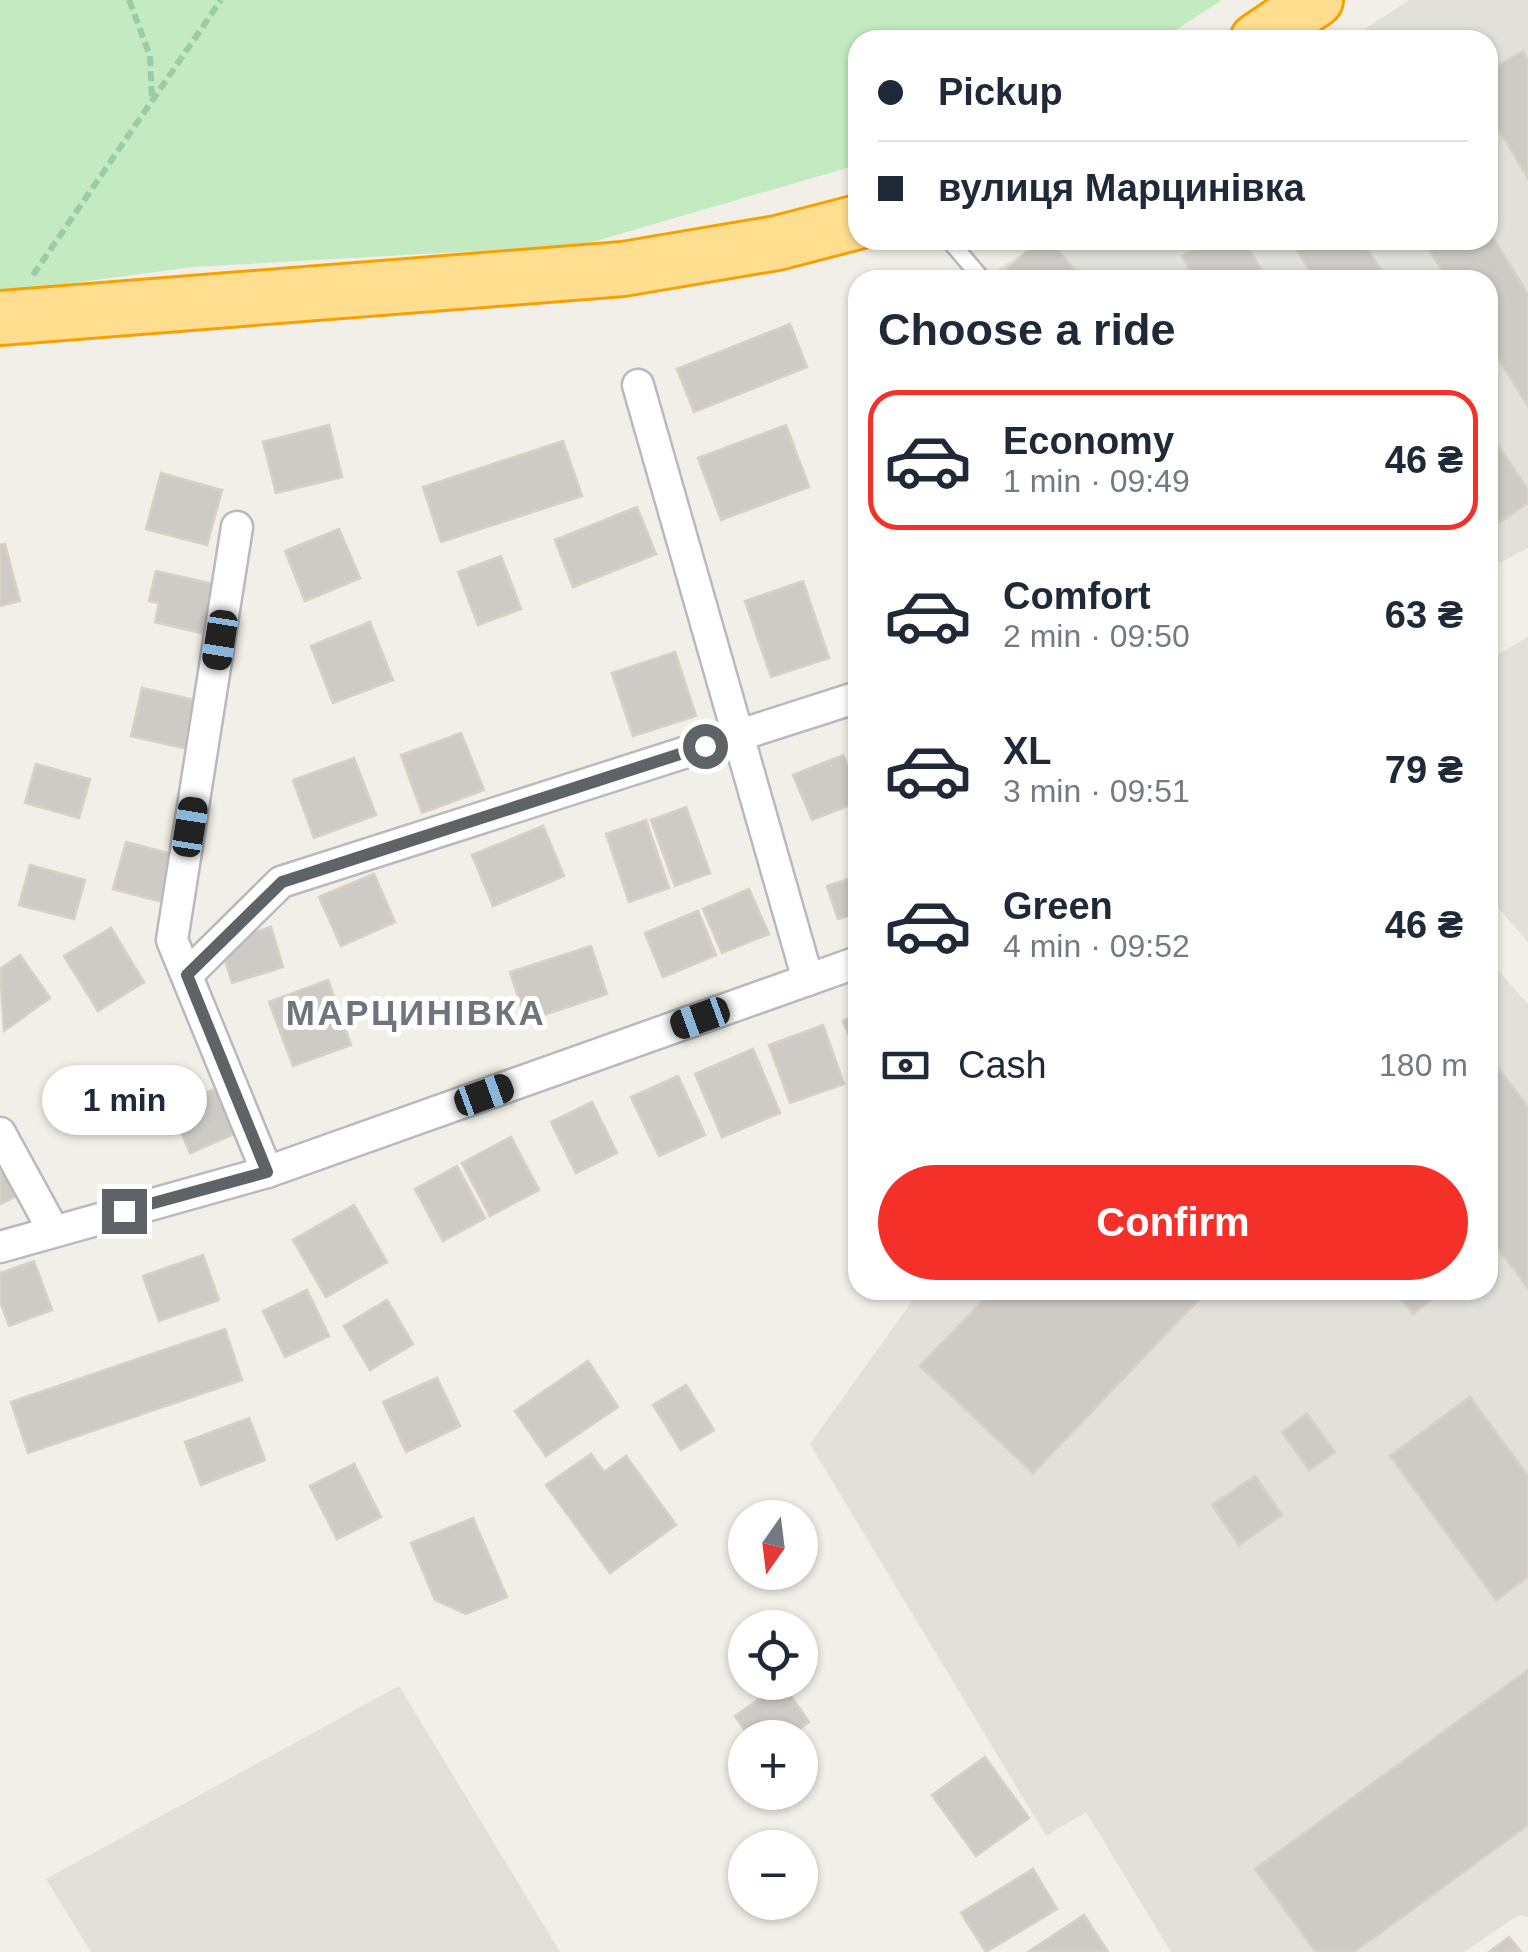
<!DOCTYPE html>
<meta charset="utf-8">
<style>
body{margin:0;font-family:Arial,sans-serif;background:#f2f2f3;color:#1f2937;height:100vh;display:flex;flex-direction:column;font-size:38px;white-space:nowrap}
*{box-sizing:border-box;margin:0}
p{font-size:32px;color:#747a83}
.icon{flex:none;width:55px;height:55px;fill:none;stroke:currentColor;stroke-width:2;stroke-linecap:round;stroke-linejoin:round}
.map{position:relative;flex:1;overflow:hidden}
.drawer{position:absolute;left:848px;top:270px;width:650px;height:1030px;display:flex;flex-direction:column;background:#fff;border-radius:30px;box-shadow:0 2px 8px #0004}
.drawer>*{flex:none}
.banner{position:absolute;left:848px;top:30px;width:650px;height:220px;border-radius:30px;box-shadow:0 2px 8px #0004;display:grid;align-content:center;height:220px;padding:0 30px;background:#fff}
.needle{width:65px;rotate:194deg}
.tools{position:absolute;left:728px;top:1500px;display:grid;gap:20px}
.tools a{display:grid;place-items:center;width:90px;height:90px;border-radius:50%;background:#fff;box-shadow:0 2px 8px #0004;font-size:50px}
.end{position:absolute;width:45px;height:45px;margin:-22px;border:12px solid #5e6368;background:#fff;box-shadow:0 0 0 5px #fff}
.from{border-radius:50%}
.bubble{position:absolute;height:70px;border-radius:35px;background:#fff;box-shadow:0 2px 8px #0004;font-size:32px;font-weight:800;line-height:70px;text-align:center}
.car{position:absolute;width:30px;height:60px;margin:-30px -15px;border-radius:12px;box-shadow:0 0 8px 2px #0007;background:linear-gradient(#222 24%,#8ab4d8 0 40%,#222 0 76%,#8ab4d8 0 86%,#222 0)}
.banner b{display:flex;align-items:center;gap:35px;height:95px;font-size:38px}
.banner b+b{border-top:2px solid #e0e1e3}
.banner i{width:25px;height:25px;background:#1f2937}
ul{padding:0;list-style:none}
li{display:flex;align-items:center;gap:30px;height:140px;margin:0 20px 15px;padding:0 10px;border:5px solid transparent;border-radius:30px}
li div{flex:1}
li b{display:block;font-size:38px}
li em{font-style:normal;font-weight:800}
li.active{border-color:#f53029}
li>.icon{width:90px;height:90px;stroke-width:1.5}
h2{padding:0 30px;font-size:45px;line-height:120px}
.pay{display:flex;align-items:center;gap:25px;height:110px;padding:0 30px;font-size:38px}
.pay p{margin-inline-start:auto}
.cta{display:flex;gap:20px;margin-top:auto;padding:20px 30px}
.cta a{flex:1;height:115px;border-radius:60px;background:#f53029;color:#fff;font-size:40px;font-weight:800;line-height:115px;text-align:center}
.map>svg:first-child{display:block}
</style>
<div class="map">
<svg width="1528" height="1952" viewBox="0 0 1528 1952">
<rect width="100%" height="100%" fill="#f1efe7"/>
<g fill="#e2e0db">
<polygon points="1409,0 1528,0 1528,548 1488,569 1488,280 1005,280 997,270 1043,240 1488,240 1488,40 1348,40"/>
<polygon points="1528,637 1528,942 1488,896 1488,660"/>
<polygon points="1488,959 1528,1004 1528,1917 1519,1915 1464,1952 1171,1952 1086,1812 1046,1836 810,1444 920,1290 1488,1290"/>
<polygon points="399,1686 560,1952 91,1952 46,1879"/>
</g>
<polygon fill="#c4eac2" points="0,0 1222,0 1160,40 858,40 857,165 582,245 192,267 0,293"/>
<g fill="#cecbc6" stroke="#d7d0c4" stroke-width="2.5">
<polygon points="1523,51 1528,60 1528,178 1488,112 1488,72"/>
<polygon points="1488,230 1528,294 1528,406 1488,342 1488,280 1448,280 1423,240 1488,240"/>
<polygon points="1040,240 1050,240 1083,280 995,280"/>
<polygon points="1210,240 1244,240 1267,280 1196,280 1182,256"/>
<polygon points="1290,240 1361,240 1388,280 1316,280"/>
<polygon points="790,324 807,367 694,412 677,369"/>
<polygon points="329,425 342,477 276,493 263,442"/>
<polygon points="786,425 809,487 721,520 698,458"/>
<polygon points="1488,430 1528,490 1528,503 1488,530"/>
<polygon points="563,441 582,496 441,542 423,487"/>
<polygon points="161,473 222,490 207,545 146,529"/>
<polygon points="637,507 656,554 573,587 555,540"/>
<polygon points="339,529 360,578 305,601 285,551"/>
<polygon points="5,544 20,601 0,606 0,545"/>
<polygon points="501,556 521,609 478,625 458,572"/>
<polygon points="156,571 217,585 205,634 155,622 159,603 149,601"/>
<polygon points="803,581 829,658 771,677 745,601"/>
<polygon points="370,622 393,680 333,703 311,646"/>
<polygon points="675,652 696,716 633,736 612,673"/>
<polygon points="142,688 199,701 188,749 131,736"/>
<polygon points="461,733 484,790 422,813 401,755"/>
<polygon points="843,755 858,789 858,802 812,820 793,775"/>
<polygon points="354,758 376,815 314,838 293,780"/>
<polygon points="36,764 90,779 79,818 25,803"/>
<polygon points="686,807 710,873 675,886 651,820"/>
<polygon points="646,820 669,888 629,902 606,834"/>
<polygon points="543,826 564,876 493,906 472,855"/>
<polygon points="126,842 175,855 162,902 113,889"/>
<polygon points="30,865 85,880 74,919 19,905"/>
<polygon points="374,874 395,922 341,946 319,897"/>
<polygon points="858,876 858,913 838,919 827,886"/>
<polygon points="749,889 769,934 722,953 703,909"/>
<polygon points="698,911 716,955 663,977 645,933"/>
<polygon points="271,927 283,967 232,983 220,943"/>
<polygon points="111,928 144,982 98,1011 64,956"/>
<polygon points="591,946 607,994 526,1021 510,972"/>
<polygon points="20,955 50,998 4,1031 0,969"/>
<polygon points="328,980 351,1045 293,1066 269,1002"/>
<polygon points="858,1014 858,1055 843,1021"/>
<polygon points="823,1025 844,1084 790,1103 769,1045"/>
<polygon points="753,1049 780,1113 722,1137 695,1074"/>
<polygon points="1488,1055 1528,1107 1528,1288 1488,1235"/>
<polygon points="678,1076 705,1135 659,1156 631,1097"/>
<polygon points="215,1089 234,1134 190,1153 171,1108"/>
<polygon points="592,1102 617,1153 576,1173 551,1122"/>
<polygon points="511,1137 539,1190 490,1216 462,1163"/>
<polygon points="0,1155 19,1195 0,1204"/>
<polygon points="457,1166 485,1218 443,1241 415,1189"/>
<polygon points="354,1205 387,1262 326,1297 293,1240"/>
<polygon points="203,1255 219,1300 159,1321 143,1276"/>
<polygon points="34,1261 52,1310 9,1326 0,1301 0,1273"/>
<polygon points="307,1290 329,1336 285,1357 263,1311"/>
<polygon points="993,1290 1208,1290 1033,1473 920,1366"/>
<polygon points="1394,1290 1443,1290 1413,1314"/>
<polygon points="387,1300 413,1344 370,1370 344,1326"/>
<polygon points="225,1329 242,1380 28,1453 11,1402"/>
<polygon points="588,1361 618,1407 546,1456 515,1411"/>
<polygon points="437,1378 460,1426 406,1452 383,1402"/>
<polygon points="686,1385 714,1430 681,1450 653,1405"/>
<polygon points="1470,1397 1528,1476 1528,1577 1496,1600 1390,1456"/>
<polygon points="1307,1414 1335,1452 1309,1470 1282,1432"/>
<polygon points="249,1418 265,1460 201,1485 185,1442"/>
<polygon points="591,1454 604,1472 626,1456 676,1525 610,1573 546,1485"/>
<polygon points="354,1464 381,1517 337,1539 310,1486"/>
<polygon points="1255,1476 1282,1515 1239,1545 1212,1505"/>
<polygon points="473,1518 507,1597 466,1614 435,1600 411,1543"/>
<polygon points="1528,1670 1528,1825 1354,1952 1316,1952 1255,1869"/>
<polygon points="782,1683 809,1722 787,1738 750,1738 735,1716"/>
<polygon points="985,1757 1029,1818 976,1856 932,1795"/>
<polygon points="1033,1869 1057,1909 986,1952 961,1913"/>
<polygon points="1084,1915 1108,1952 1028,1952"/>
<polygon points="1509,1937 1521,1952 1489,1952"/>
</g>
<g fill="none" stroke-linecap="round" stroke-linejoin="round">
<defs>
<polyline id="lane" points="949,240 983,280"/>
<g id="street">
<polyline points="638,385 808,980"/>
<polyline points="237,527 172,940 267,1172"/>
<polyline points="187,975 281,882 858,697"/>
<polyline points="0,1133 53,1230"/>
<polyline points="0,1247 267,1172 858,962"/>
</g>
<g id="highway">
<polyline points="1257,40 1316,0"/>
<polyline points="0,318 623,269 777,243 858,222"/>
</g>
</defs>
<use href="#lane" stroke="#b7babe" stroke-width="20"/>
<use href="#street" stroke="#b7babe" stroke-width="35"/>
<use href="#highway" stroke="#f8a000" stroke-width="58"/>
<g stroke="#9acca7" stroke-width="6" stroke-dasharray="10 5" stroke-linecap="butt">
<polyline points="129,0 150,56 152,100"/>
<polyline points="33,275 221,0"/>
</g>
<use href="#lane" stroke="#fff" stroke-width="15"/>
<use href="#street" stroke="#fff" stroke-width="30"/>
<use href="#highway" stroke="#ffde90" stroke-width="52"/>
</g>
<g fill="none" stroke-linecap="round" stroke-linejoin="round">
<polyline stroke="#5e6368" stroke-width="12" points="124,1211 267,1172 187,975 282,882 705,746"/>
</g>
<g text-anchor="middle" stroke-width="10" stroke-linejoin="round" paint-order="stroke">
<g font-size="35" font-weight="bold" letter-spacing="2.5" fill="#6f757a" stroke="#fff">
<text x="416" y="1025">МАРЦИНІВКА</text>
</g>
</g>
</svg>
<div class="tools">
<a><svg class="needle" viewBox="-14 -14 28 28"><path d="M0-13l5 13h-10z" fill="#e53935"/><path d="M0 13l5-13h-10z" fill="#747a83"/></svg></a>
<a><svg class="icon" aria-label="locate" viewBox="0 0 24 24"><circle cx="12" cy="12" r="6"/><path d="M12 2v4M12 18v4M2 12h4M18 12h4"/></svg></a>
<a>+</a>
<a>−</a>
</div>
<i class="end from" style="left:705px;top:746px"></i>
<i class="end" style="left:124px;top:1211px"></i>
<div class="bubble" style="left:42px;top:1065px;width:165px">1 min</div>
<i class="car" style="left:220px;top:640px;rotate:189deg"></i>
<i class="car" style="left:190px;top:827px;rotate:9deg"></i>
<i class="car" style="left:700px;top:1018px;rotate:250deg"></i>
<i class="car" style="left:484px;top:1095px;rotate:70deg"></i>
<div class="banner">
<b><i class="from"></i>Pickup</b>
<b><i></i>вулиця Марцинівка</b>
</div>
<section class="drawer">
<h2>Choose a ride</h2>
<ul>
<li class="active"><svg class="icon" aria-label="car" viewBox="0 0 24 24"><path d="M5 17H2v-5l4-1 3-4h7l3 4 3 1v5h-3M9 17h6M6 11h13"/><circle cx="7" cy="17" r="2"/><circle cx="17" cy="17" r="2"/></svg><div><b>Economy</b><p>1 min · 09:49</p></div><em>46 ₴</em></li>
<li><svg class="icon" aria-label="car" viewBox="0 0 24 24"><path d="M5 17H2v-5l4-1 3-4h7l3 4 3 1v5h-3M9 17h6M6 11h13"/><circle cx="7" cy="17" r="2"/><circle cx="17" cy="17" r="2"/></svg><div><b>Comfort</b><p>2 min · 09:50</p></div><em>63 ₴</em></li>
<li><svg class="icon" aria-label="car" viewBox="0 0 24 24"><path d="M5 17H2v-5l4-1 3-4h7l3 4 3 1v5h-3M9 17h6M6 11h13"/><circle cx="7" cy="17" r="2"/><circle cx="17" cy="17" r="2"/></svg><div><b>XL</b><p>3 min · 09:51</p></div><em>79 ₴</em></li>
<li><svg class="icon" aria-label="car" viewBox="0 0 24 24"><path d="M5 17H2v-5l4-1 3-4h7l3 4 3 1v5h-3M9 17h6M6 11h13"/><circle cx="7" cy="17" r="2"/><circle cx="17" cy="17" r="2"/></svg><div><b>Green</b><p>4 min · 09:52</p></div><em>46 ₴</em></li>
</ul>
<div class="pay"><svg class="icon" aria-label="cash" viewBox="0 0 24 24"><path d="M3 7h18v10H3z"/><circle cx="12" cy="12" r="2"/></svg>Cash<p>180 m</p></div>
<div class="cta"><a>Confirm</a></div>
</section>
</div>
